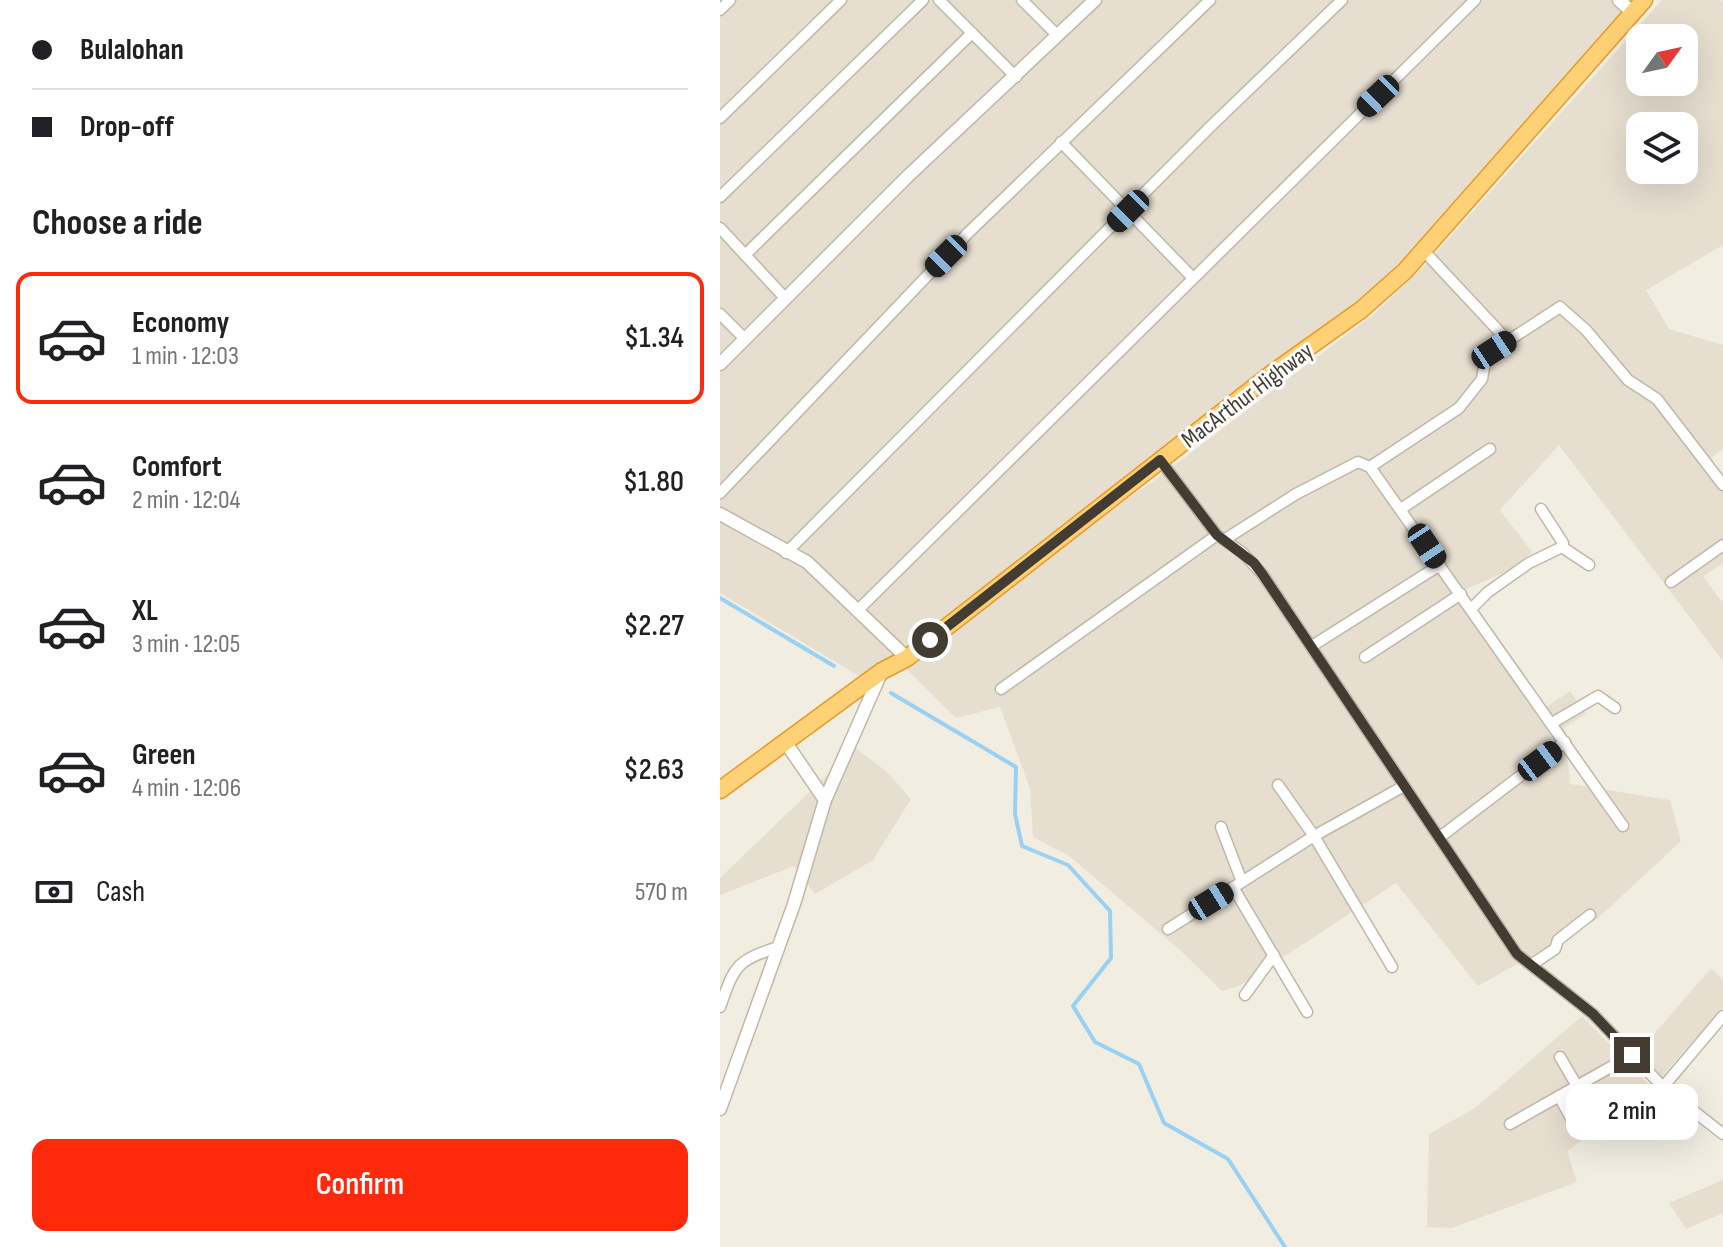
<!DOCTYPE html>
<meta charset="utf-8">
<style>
body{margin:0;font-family:"Sofia Sans Condensed",sans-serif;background:#f6f6f6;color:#202124;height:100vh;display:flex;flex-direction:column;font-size:30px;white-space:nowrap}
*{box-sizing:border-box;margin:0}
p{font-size:26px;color:#757577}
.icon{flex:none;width:44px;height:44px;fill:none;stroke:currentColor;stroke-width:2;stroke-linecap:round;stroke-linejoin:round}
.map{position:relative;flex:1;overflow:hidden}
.side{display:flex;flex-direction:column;background:#fff;width:720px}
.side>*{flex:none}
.guide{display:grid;align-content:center;height:176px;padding:0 32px;background:#fff}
.needle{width:52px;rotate:57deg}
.controls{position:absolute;left:906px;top:24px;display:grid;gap:16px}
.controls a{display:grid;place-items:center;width:72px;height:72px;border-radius:16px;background:#fff;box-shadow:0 8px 32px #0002;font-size:40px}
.end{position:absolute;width:36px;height:36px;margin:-18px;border:10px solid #433c32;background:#fff;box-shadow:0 0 0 4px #fff}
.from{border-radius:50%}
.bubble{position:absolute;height:56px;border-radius:16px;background:#fff;box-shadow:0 8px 32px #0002;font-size:26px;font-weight:600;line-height:56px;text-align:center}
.car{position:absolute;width:24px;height:48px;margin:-24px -12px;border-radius:10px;box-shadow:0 0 6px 2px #0007;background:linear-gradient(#222 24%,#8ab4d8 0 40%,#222 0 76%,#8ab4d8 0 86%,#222 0)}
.guide b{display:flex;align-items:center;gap:28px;height:76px;font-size:30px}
.guide b+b{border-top:2px solid #e0e0e0}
.guide i{width:20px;height:20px;background:#202124}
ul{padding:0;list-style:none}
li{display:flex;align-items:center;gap:24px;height:132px;margin:0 16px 12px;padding:0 16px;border:4px solid transparent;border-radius:16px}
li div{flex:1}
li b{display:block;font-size:30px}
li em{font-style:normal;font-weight:600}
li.on{border-color:#ff2a0b}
li>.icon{width:72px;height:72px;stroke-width:1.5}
h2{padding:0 32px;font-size:36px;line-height:96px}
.pay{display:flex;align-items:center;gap:20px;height:88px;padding:0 32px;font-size:30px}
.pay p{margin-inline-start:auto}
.cta{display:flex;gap:16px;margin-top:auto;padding:16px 32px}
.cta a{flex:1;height:92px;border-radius:16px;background:#ff2a0b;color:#fff;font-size:32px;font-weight:600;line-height:92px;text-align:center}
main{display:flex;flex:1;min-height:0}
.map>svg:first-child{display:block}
</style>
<main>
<section class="side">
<div class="guide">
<b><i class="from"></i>Bulalohan</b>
<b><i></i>Drop-off</b>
</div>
<h2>Choose a ride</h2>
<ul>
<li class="on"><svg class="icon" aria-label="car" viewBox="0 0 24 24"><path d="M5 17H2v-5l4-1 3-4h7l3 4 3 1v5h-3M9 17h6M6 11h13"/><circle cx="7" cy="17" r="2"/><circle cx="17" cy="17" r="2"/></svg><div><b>Economy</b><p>1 min · 12:03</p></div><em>$1.34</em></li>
<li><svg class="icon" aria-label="car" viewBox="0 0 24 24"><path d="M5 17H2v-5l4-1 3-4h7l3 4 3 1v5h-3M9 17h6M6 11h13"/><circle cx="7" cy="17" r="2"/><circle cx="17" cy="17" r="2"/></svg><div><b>Comfort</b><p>2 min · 12:04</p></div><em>$1.80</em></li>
<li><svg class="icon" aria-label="car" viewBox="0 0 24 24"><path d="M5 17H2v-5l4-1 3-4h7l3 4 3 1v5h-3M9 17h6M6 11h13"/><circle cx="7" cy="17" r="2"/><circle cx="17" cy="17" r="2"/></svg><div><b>XL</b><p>3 min · 12:05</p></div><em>$2.27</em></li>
<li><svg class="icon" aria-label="car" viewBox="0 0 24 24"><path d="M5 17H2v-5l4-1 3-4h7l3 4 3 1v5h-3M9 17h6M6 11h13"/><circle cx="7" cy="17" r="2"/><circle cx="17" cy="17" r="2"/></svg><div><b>Green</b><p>4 min · 12:06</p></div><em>$2.63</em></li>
</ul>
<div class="pay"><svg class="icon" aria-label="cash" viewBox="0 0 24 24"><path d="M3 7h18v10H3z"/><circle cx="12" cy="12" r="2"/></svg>Cash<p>570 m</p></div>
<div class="cta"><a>Confirm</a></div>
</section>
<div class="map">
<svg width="1003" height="1247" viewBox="0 0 1003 1247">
<rect width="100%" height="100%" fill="#f2ede1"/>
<g fill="#e6decf" fill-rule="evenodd">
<polygon points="0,0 916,0 662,286 144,679 0,593"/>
<path d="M942,0H1000L1003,4V245L926,290L949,329L1003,345V448L989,460L1003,480V563L983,576L1003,604V661L839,445L780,510L812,552L790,570L737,593L803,694L823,709L850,691L866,714L845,727L850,784L950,800L961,841L877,919L758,986L676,883L519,986L502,991L460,950L348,855L313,837L310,788L280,707L236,718L184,667L273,594L436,479L654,314L706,264ZM920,38H964V82H920ZM920,126H964V170H920Z"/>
<polygon points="135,748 166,771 191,799 153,860 95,894 74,866 0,895 0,878"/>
<polygon points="991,968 1003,980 1003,1007 941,1077 918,1053"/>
<polygon points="862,1016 934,1090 847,1151 857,1182 732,1228 707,1227 709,1134 755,1108"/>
<polygon points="1003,1180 1003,1213 966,1229 949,1203"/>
</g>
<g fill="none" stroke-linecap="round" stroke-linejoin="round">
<g stroke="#99d1f4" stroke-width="4">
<polyline points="0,598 114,666"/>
<polyline points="171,693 296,767 295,814 302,846 348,865 390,911 391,958 353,1006 375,1042 419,1064 444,1123 508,1159 565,1247"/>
</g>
<defs>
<g id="minor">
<polyline points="219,0 296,77"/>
<polyline points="302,0 338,36"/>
<polyline points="0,10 10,0"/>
<polyline points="0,118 121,0"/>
<polyline points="341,142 472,277"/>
<polyline points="0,197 203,0"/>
<polyline points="0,228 65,298"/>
<polyline points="703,250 788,341"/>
<polyline points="25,255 252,33"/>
<polyline points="0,314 24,338"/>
<polyline points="440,460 497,535 523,553 543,575 797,954 873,1014 943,1087 1003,1134"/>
<polyline points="650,467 739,408 762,379 765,362 774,350 840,307 866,330 908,380 937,399 1003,485"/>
<polyline points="0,493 248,233 490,0"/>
<polyline points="681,509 770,449"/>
<polyline points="504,540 576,494 638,462 650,467 903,826"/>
<polyline points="842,547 869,565"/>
<polyline points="66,553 491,126 622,0"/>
<polyline points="951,582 1003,545"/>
<polyline points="752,608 768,592 809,563 842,547 843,543 821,509"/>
<polyline points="139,609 755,0"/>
<polyline points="592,646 720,565"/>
<polyline points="645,657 741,594"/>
<polyline points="281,689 497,535"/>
<polyline points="832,723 878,696 895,708"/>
<polyline points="558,785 594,836 672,967"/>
<polyline points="501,827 522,882"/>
<polyline points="720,837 845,742"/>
<polyline points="513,887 587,1012"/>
<polyline points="448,929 594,836 684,786"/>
<polyline points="811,965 835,949 838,940 870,915"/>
<polyline points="525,995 554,955"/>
<path d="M0,1007C15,965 16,961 58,947"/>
<polyline points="840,1057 857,1086"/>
<polyline points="943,1087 1003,1016"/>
<polyline points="839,1096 859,1133"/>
<polyline points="790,1124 912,1055"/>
</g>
<g id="tertiary">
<polyline points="899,0 913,13"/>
<polyline points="0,364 188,176 375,0"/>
<polyline points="0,514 87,562 187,658"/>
<polyline points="66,743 105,800"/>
<polyline points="0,1109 74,904 105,800 161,673"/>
</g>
<polyline id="trunk" points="0,790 162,671 187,658 551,374 641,310 685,271 924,0"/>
</defs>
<use href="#minor" stroke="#c0b7a7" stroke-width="13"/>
<use href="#tertiary" stroke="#c0b7a7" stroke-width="15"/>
<use href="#trunk" stroke="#e69b28" stroke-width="19"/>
<use href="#minor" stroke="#fff" stroke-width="10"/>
<use href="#tertiary" stroke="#fff" stroke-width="12"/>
<use href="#trunk" stroke="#ffd176" stroke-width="16"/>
</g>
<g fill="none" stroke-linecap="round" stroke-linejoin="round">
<polyline stroke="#433c32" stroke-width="10" points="210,640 440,460 497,535 534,563 543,575 797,954 873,1014 912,1055"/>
</g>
<g text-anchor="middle" stroke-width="6" stroke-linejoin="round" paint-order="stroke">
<g font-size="24" fill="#433c32" stroke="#fff">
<text transform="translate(527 395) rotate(-37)" y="8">MacArthur Highway</text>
</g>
</g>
</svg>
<div class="controls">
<a><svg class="needle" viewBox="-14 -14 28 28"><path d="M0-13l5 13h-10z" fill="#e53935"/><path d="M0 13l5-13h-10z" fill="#757577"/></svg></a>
<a><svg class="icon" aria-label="layers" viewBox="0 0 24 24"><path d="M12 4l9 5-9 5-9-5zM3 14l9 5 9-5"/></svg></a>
</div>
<i class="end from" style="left:210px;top:640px"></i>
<i class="end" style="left:912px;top:1055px"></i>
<div class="bubble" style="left:846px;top:1084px;width:132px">2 min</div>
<i class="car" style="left:658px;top:96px;rotate:226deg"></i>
<i class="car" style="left:408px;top:211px;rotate:225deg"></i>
<i class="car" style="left:226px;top:256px;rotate:225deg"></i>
<i class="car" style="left:774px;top:350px;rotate:57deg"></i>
<i class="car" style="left:707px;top:546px;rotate:146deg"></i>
<i class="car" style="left:820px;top:761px;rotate:53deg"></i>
<i class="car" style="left:491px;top:901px;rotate:58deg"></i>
</div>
</main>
